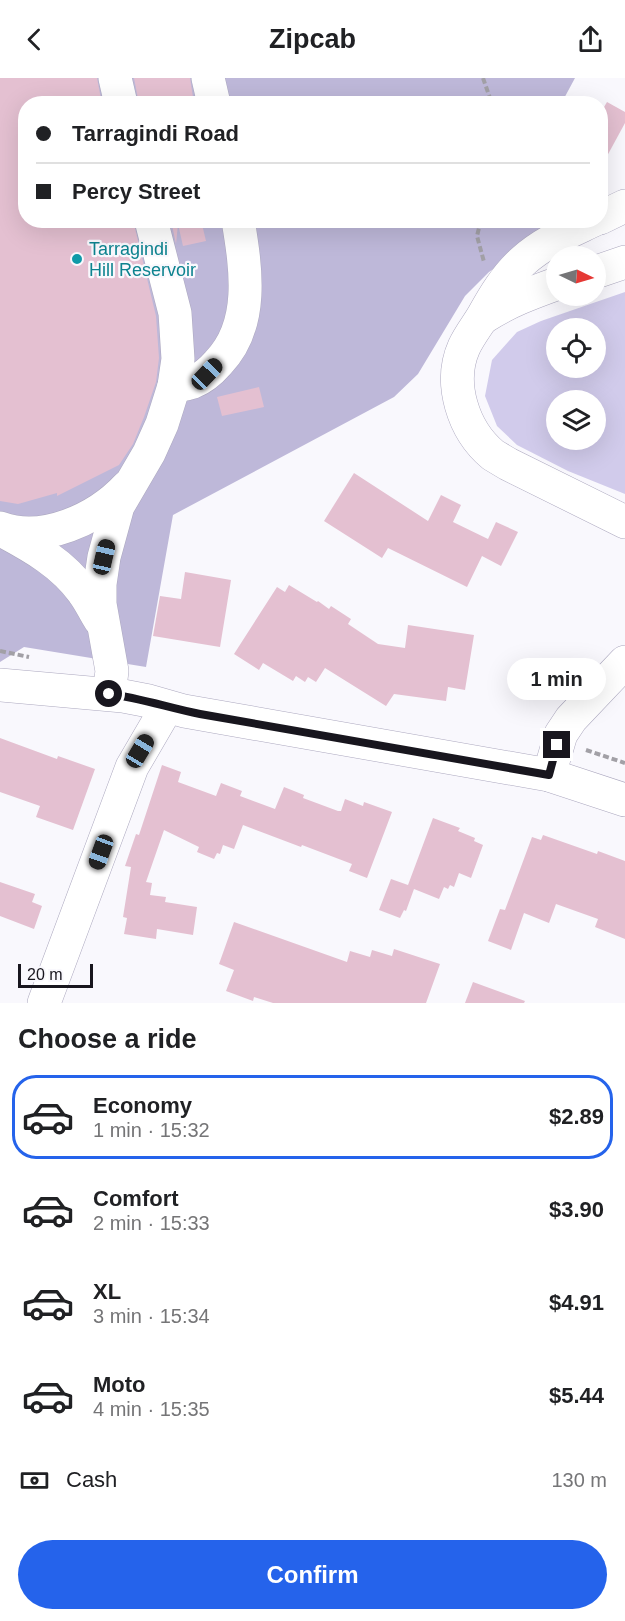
<!DOCTYPE html>
<meta charset="utf-8">
<style>
body{margin:0;font-family:Arial,sans-serif;background:#f6f6f6;color:#202124;height:100vh;display:flex;flex-direction:column;font-size:22px;white-space:nowrap}
*{box-sizing:border-box;margin:0}
p{font-size:20px;color:#757577}
.icon{flex:none;width:33px;height:33px;fill:none;stroke:currentColor;stroke-width:2;stroke-linecap:round;stroke-linejoin:round}
.map{position:relative;height:925px;overflow:hidden}
.details{display:flex;flex-direction:column;background:#fff;flex:1}
.details>*{flex:none}
.banner{position:absolute;left:18px;top:18px;width:590px;height:132px;border-radius:24px;box-shadow:0 6px 24px #0002;display:grid;align-content:center;height:132px;padding:0 18px;background:#fff}
.needle{width:39px;rotate:95deg}
.controls{position:absolute;left:546px;top:168px;display:grid;gap:12px}
.controls a{display:grid;place-items:center;width:60px;height:60px;border-radius:50%;background:#fff;box-shadow:0 6px 24px #0002;font-size:30px}
.scale{position:absolute;left:18px;bottom:15px;width:75px;box-sizing:border-box;padding-left:6px;border:3px solid #18161e;border-top:0;font-size:16px;line-height:21px;white-space:nowrap;color:#18161e;-webkit-text-stroke:4px #f9f8fd;paint-order:stroke}
.end{position:absolute;width:27px;height:27px;margin:-14px;border:8px solid #18161e;background:#fff;box-shadow:0 0 0 3px #fff}
.from{border-radius:50%}
.bubble{position:absolute;height:42px;border-radius:21px;background:#fff;box-shadow:0 6px 24px #0002;font-size:20px;font-weight:600;line-height:42px;text-align:center}
.car{position:absolute;width:18px;height:36px;margin:-18px -9px;border-radius:8px;box-shadow:0 0 4px 2px #0007;background:linear-gradient(#222 24%,#8ab4d8 0 40%,#222 0 76%,#8ab4d8 0 86%,#222 0)}
.banner b{display:flex;align-items:center;gap:21px;height:57px;font-size:22px}
.banner b+b{border-top:2px solid #e0e0e0}
.banner i{width:15px;height:15px;background:#202124}
ul{padding:0;list-style:none}
li{display:flex;align-items:center;gap:18px;height:84px;margin:0 12px 9px;padding:0 6px;border:3px solid transparent;border-radius:24px}
li div{flex:1}
li b{display:block;font-size:22px}
li em{font-style:normal;font-weight:600}
li.current{border-color:#2563eb}
li>.icon{width:54px;height:54px;stroke-width:1.5}
h2{padding:0 18px;font-size:27px;line-height:72px}
.pay{display:flex;align-items:center;gap:15px;height:66px;padding:0 18px;font-size:22px}
.pay p{margin-inline-start:auto}
.button{display:flex;gap:12px;margin-top:auto;padding:12px 18px}
.button a{flex:1;height:69px;border-radius:36px;background:#2563eb;color:#fff;font-size:24px;font-weight:600;line-height:69px;text-align:center}
header{display:flex;justify-content:space-between;align-items:center;height:78px;padding:0 18px;background:#fff;font-size:27px;font-weight:600}
.map>svg:first-child{display:block}
</style>
<header><svg class="icon" aria-label="back" viewBox="0 0 24 24"><path d="M15 5l-7 7 7 7"/></svg>Zipcab<svg class="icon" aria-label="share" viewBox="0 0 24 24"><path d="M12 15V3M7 8l5-5 5 5M5 13v7h14v-7"/></svg></header>
<div class="map">
<svg width="625" height="925" viewBox="0 0 625 925">
<rect width="100%" height="100%" fill="#f9f8fd"/>
<path fill="#d1cbeb" fill-rule="evenodd" d="M625,214V416L568,393L517,367L497,348L485,318L492,282L517,254L541,243ZM556,250H596V290H556ZM556,322H596V362H556Z"/>
<polygon fill="#beb8d9" points="0,0 575,0 561,26 26,26 26,142 543,142 551,148 489,194 465,218 418,296 394,319 173,437 146,589 24,569 0,584"/>
<g fill="#e4c0d1">
<polygon points="0,0 97,0 102,26 26,26 26,142 133,142 156,238 159,280 156,304 144,339 133,366 119,387 57,418 57,415 18,426 0,423"/>
<polygon points="134,0 190,0 193,19 172,26 139,26"/>
<polygon points="607,24 625,34 625,45 600,91 600,36"/>
<polygon points="189,142 201,142 206,163 183,168 178,146 176,166 172,147"/>
<polygon points="259,309 264,329 222,338 217,319"/>
<polygon points="354,395 428,443 441,417 461,427 453,444 488,461 496,444 518,454 501,488 482,478 467,509 388,470 382,480 324,443"/>
<polygon points="185,494 231,502 220,569 153,558 160,518 181,521"/>
<polygon points="289,507 317,524 318,523 329,531 331,528 351,541 348,546 378,566 405,570 408,547 474,557 465,612 448,609 446,623 394,616 386,628 325,590 316,604 308,599 305,604 296,598 293,603 263,585 259,592 234,576 277,509 285,514"/>
<polygon points="0,660 57,681 58,678 95,691 73,752 36,739 40,728 0,714"/>
<polygon points="162,687 181,694 178,704 216,718 221,705 242,713 240,718 275,731 284,709 304,717 303,720 338,733 341,733 345,721 363,728 364,724 392,734 367,800 349,793 352,786 302,767 301,769 243,747 234,771 223,767 220,776 217,775 214,781 197,774 199,769 164,752 146,804 152,805 150,817 166,819 165,824 197,829 193,857 157,851 156,861 124,856 127,840 123,839 131,789 125,788 136,756 139,757"/>
<polygon points="433,740 460,750 458,753 475,760 474,763 483,767 471,800 459,795 454,809 450,807 448,811 444,809 439,821 414,811 406,833 404,832 400,840 379,832 391,801 408,807"/>
<polygon points="543,757 597,776 598,773 625,783 625,861 595,849 598,841 556,826 549,845 524,835 511,872 488,863 500,831 505,832 532,759 541,762"/>
<polygon points="0,804 35,816 32,824 42,828 34,851 0,838"/>
<polygon points="234,844 347,884 350,873 370,879 372,872 392,878 394,871 440,886 426,925 273,925 254,919 253,923 226,913 234,892 219,886"/>
<polygon points="473,904 525,923 524,925 465,925"/>
</g>
<g fill="none" stroke-linecap="round" stroke-linejoin="round">
<defs>
<g id="minor">
<polyline points="115,0 121,26"/>
<polyline points="208,0 214,26"/>
<polyline points="600,140 625,128"/>
<path d="M594,142C569,154 544,164 523,183C506,198 494,218 483,238C477,248 469,258 464,269C448,305 463,352 493,377C498,380 503,383 508,386L625,444"/>
<polyline points="596,194 625,184"/>
<path d="M484,239C507,224 531,215 556,206"/>
<path d="M174,308C180,307 187,306 193,304C203,300 211,293 218,285C255,247 246,190 238,142"/>
<path d="M0,450C43,466 97,441 127,409"/>
<path d="M3,453C33,469 63,486 83,514C90,523 94,533 100,542"/>
<polyline points="0,607 123,618 149,623 184,633 549,697 625,722"/>
<polyline points="109,616 112,593 100,526 100,506 104,479 118,428 149,375 162,346 174,308 178,281 175,235 151,142"/>
<polyline points="549,697 561,656 571,641 625,584"/>
<polyline points="44,925 132,689 167,629"/>
</g>
</defs>
<use href="#minor" stroke="#aca8bf" stroke-width="34"/>
<g stroke="#a2a0a6" stroke-width="4" stroke-dasharray="6 3" stroke-linecap="butt">
<polyline points="483,0 492,26"/>
<polyline points="481,142 477,158 484,184"/>
<polyline points="0,573 29,579"/>
<polyline points="586,672 625,685"/>
</g>
<use href="#minor" stroke="#fff" stroke-width="33"/>
</g>
<g fill="none" stroke-linecap="round" stroke-linejoin="round">
<path stroke="#18161e" stroke-width="8" d="M109,616C141,620 169,630 200,636L549,697L557,667"/>
</g>
<circle fill="#0f9aa8" stroke="#f9f8fd" stroke-width="2" cx="77" cy="181" r="6"/>
<g text-anchor="middle" stroke-width="4.5" stroke-linejoin="round" paint-order="stroke">
<g font-size="18" fill="#0d838f" stroke="#f9f8fd" text-anchor="start">
<text x="89" y="177">Tarragindi<tspan x="89" dy="21">Hill Reservoir</tspan></text>
</g>
</g>
</svg>
<div class="controls">
<a><svg class="needle" viewBox="-14 -14 28 28"><path d="M0-13l5 13h-10z" fill="#e53935"/><path d="M0 13l5-13h-10z" fill="#757577"/></svg></a>
<a><svg class="icon" aria-label="locate" viewBox="0 0 24 24"><circle cx="12" cy="12" r="6"/><path d="M12 2v4M12 18v4M2 12h4M18 12h4"/></svg></a>
<a><svg class="icon" aria-label="layers" viewBox="0 0 24 24"><path d="M12 4l9 5-9 5-9-5zM3 14l9 5 9-5"/></svg></a>
</div>
<div class="scale">20 m</div>
<i class="end from" style="left:109px;top:616px"></i>
<i class="end" style="left:557px;top:667px"></i>
<div class="bubble" style="left:507px;top:580px;width:99px">1 min</div>
<i class="car" style="left:207px;top:296px;rotate:44deg"></i>
<i class="car" style="left:104px;top:479px;rotate:13deg"></i>
<i class="car" style="left:140px;top:673px;rotate:31deg"></i>
<i class="car" style="left:101px;top:774px;rotate:200deg"></i>
<div class="banner">
<b><i class="from"></i>Tarragindi Road</b>
<b><i></i>Percy Street</b>
</div>
</div>
<section class="details">
<h2>Choose a ride</h2>
<ul>
<li class="current"><svg class="icon" aria-label="car" viewBox="0 0 24 24"><path d="M5 17H2v-5l4-1 3-4h7l3 4 3 1v5h-3M9 17h6M6 11h13"/><circle cx="7" cy="17" r="2"/><circle cx="17" cy="17" r="2"/></svg><div><b>Economy</b><p>1 min · 15:32</p></div><em>$2.89</em></li>
<li><svg class="icon" aria-label="car" viewBox="0 0 24 24"><path d="M5 17H2v-5l4-1 3-4h7l3 4 3 1v5h-3M9 17h6M6 11h13"/><circle cx="7" cy="17" r="2"/><circle cx="17" cy="17" r="2"/></svg><div><b>Comfort</b><p>2 min · 15:33</p></div><em>$3.90</em></li>
<li><svg class="icon" aria-label="car" viewBox="0 0 24 24"><path d="M5 17H2v-5l4-1 3-4h7l3 4 3 1v5h-3M9 17h6M6 11h13"/><circle cx="7" cy="17" r="2"/><circle cx="17" cy="17" r="2"/></svg><div><b>XL</b><p>3 min · 15:34</p></div><em>$4.91</em></li>
<li><svg class="icon" aria-label="car" viewBox="0 0 24 24"><path d="M5 17H2v-5l4-1 3-4h7l3 4 3 1v5h-3M9 17h6M6 11h13"/><circle cx="7" cy="17" r="2"/><circle cx="17" cy="17" r="2"/></svg><div><b>Moto</b><p>4 min · 15:35</p></div><em>$5.44</em></li>
</ul>
<div class="pay"><svg class="icon" aria-label="cash" viewBox="0 0 24 24"><path d="M3 7h18v10H3z"/><circle cx="12" cy="12" r="2"/></svg>Cash<p>130 m</p></div>
<div class="button"><a>Confirm</a></div>
</section>
